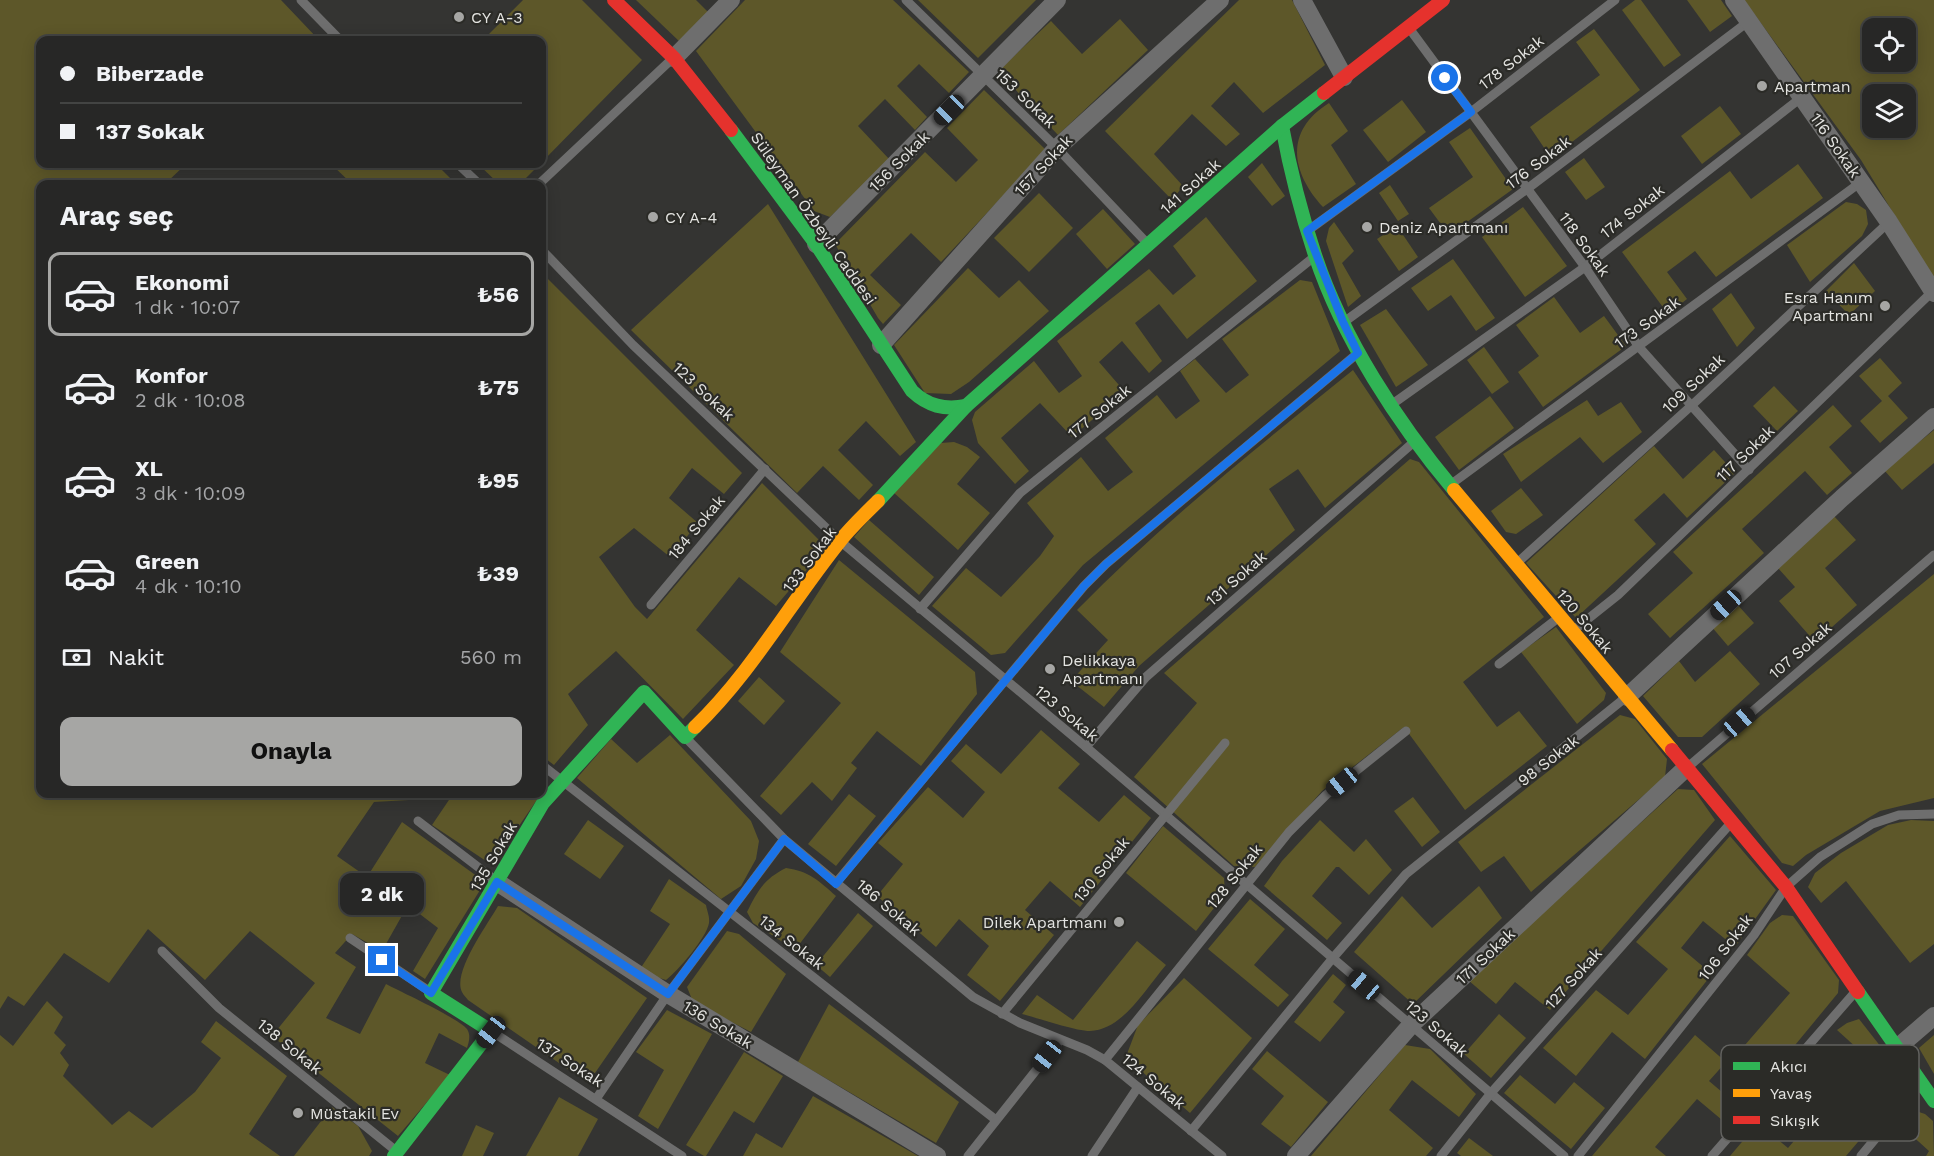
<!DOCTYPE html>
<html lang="tr">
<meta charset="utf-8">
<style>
body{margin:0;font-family:"Work Sans",sans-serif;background:#2f2f2e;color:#f1f3f6;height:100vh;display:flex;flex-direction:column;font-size:22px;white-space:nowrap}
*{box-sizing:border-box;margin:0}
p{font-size:20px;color:#a4a5a7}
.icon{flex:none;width:33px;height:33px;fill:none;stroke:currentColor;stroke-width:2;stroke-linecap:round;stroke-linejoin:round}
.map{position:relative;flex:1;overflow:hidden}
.sheet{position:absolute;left:36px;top:180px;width:510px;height:618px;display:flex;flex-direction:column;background:#272726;border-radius:12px;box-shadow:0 3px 15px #0003,0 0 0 2px #434443}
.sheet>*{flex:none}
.top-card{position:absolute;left:36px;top:36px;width:510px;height:132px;border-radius:12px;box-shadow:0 3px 15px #0003,0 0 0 2px #434443;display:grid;align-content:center;height:132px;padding:0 24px;background:#272726}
.tools{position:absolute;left:1862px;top:18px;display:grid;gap:12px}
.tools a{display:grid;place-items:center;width:54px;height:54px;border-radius:12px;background:#272726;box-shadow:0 3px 15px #0003,0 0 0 2px #434443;font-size:30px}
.end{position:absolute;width:27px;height:27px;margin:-14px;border:8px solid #1a73e8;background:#fff;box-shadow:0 0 0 3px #fff}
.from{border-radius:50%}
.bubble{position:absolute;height:42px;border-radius:12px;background:#272726;box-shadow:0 3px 15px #0003,0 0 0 2px #434443;font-size:20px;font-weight:700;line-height:42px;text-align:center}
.car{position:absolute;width:18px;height:36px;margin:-18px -9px;border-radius:8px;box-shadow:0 0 4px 2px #0007;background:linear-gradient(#222 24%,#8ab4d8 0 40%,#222 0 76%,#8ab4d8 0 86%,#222 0)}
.top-card b{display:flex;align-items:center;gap:21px;height:57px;font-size:22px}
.top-card b+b{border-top:2px solid #434443}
.top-card i{width:15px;height:15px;background:#f1f3f6}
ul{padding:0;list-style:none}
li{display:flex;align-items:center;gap:18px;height:84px;margin:0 12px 9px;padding:0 12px;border:3px solid transparent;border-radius:12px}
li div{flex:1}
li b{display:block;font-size:22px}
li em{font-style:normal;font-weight:700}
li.current{border-color:#a6a6a4}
li>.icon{width:54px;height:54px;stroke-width:1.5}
h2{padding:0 24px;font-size:27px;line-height:72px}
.pay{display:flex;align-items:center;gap:15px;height:66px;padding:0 24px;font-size:22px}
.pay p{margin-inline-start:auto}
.primary-button{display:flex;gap:12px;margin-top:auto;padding:12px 24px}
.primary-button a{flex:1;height:69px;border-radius:12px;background:#a6a6a4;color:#111;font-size:24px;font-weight:700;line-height:69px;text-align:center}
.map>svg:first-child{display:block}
</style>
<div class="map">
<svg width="1934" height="1156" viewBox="0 0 1934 1156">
<rect width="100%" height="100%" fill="#343432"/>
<g fill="#5d5729" fill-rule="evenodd">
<path d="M0,0H281L319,40H40V164H186L165,184H40V794H413L409,800L374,802L337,856L367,877L402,822L485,882L425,979L413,971L438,928L408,905L382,951L352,934L335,953L356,967L326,1018L360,1034L386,984C401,992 458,1018 467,1029C471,1035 469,1042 467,1048L439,1033L425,1063L450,1075L398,1136L272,1036L315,983L250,931L205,980L148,929L109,983L64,953L24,1006L8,996L0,1009Z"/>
<polygon points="523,0 582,0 642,60 542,162 542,40 483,40"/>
<polygon points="636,0 696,0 708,12 680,42"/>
<polygon points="745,0 893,0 969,72 949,93 919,64 897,86 927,117 915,130 885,99 858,126 890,160 830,217 814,211 696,51"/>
<polygon points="918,0 1036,0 978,58"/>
<polygon points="1239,0 1292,0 1325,65 1263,113 1234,82 1211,106 1240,134 1226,146 1192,114 1154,154 1183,186 1172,200 1105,131"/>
<polygon points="1635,0 1641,0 1681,55 1664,67 1622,10"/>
<polygon points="1687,0 1721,0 1732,16 1710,32"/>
<path d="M1744,0H1934V280L1861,160ZM1872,28H1905V62H1872ZM1872,94H1905V128H1872Z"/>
<polygon points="1120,19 1148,50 1058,135 998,71 1051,21 1082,54"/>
<polygon points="1594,29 1640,90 1551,158 1530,127 1600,75 1576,42"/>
<polygon points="984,90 1046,150 941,262 911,233 870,275 901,305 883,324 878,318 835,244 925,152 956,182 978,160 947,128"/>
<polygon points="1402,100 1426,132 1388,162 1363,130"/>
<path d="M1329,103L1348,131L1331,145L1356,184L1323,207C1291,172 1284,131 1329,103Z"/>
<polygon points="1720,106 1741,134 1702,164 1681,136"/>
<polygon points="1470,128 1513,189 1449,235 1429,208 1473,177 1449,142"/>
<polygon points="1584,158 1605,187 1586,200 1565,172"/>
<polygon points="1262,163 1285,196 1272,206 1248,177"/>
<polygon points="331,164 436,164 456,184 352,184"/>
<polygon points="478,164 540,164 520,184 499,184"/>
<polygon points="1798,164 1823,198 1716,277 1695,251 1667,272 1687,299 1668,314 1622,252 1730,171 1751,199"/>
<polygon points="1390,185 1409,214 1398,221 1379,193"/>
<polygon points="1039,193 1073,228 1029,272 994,238"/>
<polygon points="1846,202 1857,204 1866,210 1868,224 1862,236 1810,282 1787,245"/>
<polygon points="768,204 916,442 900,456 866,421 838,450 873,485 859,500 823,466 797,493 631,330"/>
<polygon points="1523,207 1567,266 1525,297 1482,237"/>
<polygon points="1103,209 1135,244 1107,269 1076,234"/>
<polygon points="1206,217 1257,281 1187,339 1159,304 1135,323 1162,361 1149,373 1122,341 1099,362 1125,392 1072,437 1040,403 1001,438 1029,471 1015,484 978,443 972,420 975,412 1034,361 1059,393 1082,376 1057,341 1149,269 1173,295 1196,276 1173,246"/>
<polygon points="1334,222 1354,251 1342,263 1361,296 1348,307 1326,241 1329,228"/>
<polygon points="1397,226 1418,257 1399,271 1377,239"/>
<polygon points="1453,259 1495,318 1476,331 1451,295 1428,311 1411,288"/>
<polygon points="1854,263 1875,291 1849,315 1826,291"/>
<polygon points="968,268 999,298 1019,280 1049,311 969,382 951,394 925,393 894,345"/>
<polygon points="542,273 742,473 724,494 692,468 669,498 698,523 670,557 634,528 599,557 635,607 647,619 762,483 826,547 776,606 739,577 696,630 734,665 683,719 616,651 568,694 588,725 554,765 542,756"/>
<polygon points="1300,280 1312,282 1340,351 1083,565 1005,653 991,655 932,606 966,568 1001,597 1040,556 1054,536 1027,503 1081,457 1108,491 1133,472 1105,438 1157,395 1176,419 1200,401 1180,371 1195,359 1226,393 1249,375 1222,339"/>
<polygon points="1731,293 1755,328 1737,347 1712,309"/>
<polygon points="1554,297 1580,333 1604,316 1626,346 1543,407 1518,372 1539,356 1516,325"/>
<polygon points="1386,309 1428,365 1396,387 1360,325"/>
<polygon points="1484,347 1509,382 1492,394 1467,360"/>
<polygon points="1880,358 1902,383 1888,396 1908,418 1880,443 1860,421 1882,401 1859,376"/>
<path d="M1353,370L1402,443L1325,508L1298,469L1269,489L1295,530L1139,666L1104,707L1071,681L1108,640L1077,610C1162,523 1259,446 1353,370Z"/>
<polygon points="1774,386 1798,411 1777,431 1753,406"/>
<polygon points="1490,396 1514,428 1459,470 1435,437"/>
<polygon points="1587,400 1598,416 1621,402 1642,432 1603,463 1580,437 1521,482 1503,454"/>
<polygon points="1833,405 1852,426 1829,447 1852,473 1827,495 1805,471 1742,529 1764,553 1670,638 1648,614 1693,573 1673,552"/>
<polygon points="1934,430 1934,463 1902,490 1884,470"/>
<polygon points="954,442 967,447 980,457 957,484 990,513 958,550 893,492 941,443"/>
<polygon points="1654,446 1683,479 1714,450 1735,473 1687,518 1664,493 1634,520 1656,544 1576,618 1526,563"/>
<polygon points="1410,459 1419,462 1544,617 1463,682 1497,727 1519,711 1547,746 1465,810 1404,727 1322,791 1255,867 1234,866 1134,777 1197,703 1164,673"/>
<polygon points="1521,488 1543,515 1516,534 1506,532 1491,511"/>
<polygon points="1834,516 1856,540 1825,568 1857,605 1815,642 1779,601 1795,587 1777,567"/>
<polygon points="869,520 934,577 919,595 854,537"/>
<polygon points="839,560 975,672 977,694 921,766 877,731 851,763 857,768 832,801 812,782 781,815 760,796 841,703 780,652"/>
<polygon points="1934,574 1934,798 1880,811 1806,855 1793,866 1782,863 1702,764"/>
<polygon points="1736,603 1754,623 1728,646 1711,626"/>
<polygon points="1556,627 1606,693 1604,700 1577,724 1521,652"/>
<polygon points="1730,651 1760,684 1702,737 1678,737 1643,696 1679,661 1695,682"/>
<polygon points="759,677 785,701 764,725 738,701"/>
<polygon points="1620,715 1635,719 1667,759 1665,777 1531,892 1504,856 1481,872 1458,842"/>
<polygon points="1041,730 1080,764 1058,788 1099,822 1124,795 1151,818 1080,907 1050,881 1025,910 1054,935 1000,1001 967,975 989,946 959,919 936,947 877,896 903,864 878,843 928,787 963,818 985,792 951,761 966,744 1001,774"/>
<polygon points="670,735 751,821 759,841 756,859 741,886 721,899 577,778 611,739 637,763"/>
<polygon points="1678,789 1694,790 1715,820 1550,1010 1515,982 1496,1004 1468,980"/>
<polygon points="453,794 541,794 492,865 432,825"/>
<polygon points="849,794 876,816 836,866 808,844"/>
<polygon points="1413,797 1440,832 1422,847 1394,811"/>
<polygon points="588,820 624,846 600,879 564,854"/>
<polygon points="1320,820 1354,852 1366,839 1392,870 1369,895 1339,867 1336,867 1312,896 1342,923 1327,940 1264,886 1282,861"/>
<polygon points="1911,820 1934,821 1934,944 1910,963 1846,881 1821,903 1808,887 1815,873 1841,853 1888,825"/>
<polygon points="1163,826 1224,878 1225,894 1196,931 1126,873"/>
<polygon points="1730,836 1776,890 1735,947 1703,921 1681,948 1712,974 1645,1059 1612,1032 1576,1076 1543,1048 1596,990 1628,1015 1668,969 1636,942"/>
<path d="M786,868C809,871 819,881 836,896L795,950L753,923L747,912C758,890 764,879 786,868Z"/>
<path d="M669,879L706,905C707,911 710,917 709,923C707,937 678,971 666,980L656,977L640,969L670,924L650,911Z"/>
<polygon points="1479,886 1502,918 1413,1004 1354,952 1402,896 1432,928"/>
<polygon points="1250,899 1285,929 1254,965 1289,995 1278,1007 1208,949"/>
<path d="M498,906L517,908L647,998L595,1073L572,1072L468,1000C466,997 463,995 462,992C452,972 488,924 498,906Z"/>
<polygon points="858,913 873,926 830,977 816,965"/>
<polygon points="1782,915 1793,916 1839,980 1838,993 1768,1078 1738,1053 1790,993 1747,955 1770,923"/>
<polygon points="727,931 739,934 786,974 751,1032 693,1002 687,987"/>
<path d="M1137,941L1166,965C1146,988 1123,1030 1090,1031C1075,1031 1038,1018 1022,1014L1037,995L1073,1020Z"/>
<polygon points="1333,974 1346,985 1333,1002 1345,1012 1320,1042 1294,1022"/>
<polygon points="1184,978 1252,1038 1190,1113 1132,1063 1127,1054 1138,1025"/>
<polygon points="47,1001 63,1017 54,1033 66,1045 60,1053 69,1065 63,1076 112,1125 129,1111 152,1128 195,1092 221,1058 201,1042 216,1021 287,1076 249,1134 280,1156 0,1156 0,1035 13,1046"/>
<polygon points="829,1004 959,1102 936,1143 798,1062"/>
<polygon points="667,1010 712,1034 658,1129 638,1116 664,1070 636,1052"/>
<polygon points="1499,1014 1526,1038 1491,1078 1464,1054"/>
<polygon points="1859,1019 1881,1047 1869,1059 1837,1030 1847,1023"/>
<polygon points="1695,1035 1726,1062 1709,1081 1742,1109 1728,1125 1697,1099 1655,1147 1666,1156 1592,1156"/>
<polygon points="1934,1035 1934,1074 1919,1048"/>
<polygon points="1405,1045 1430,1049 1476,1094 1459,1117 1412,1080 1389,1110 1433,1148 1426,1156 1311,1156"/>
<polygon points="1267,1051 1328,1102 1291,1147 1261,1124 1284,1096 1252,1069"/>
<polygon points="744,1052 783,1076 754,1123 734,1111 706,1156 704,1156 686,1145"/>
<polygon points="1520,1075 1555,1104 1574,1082 1605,1108 1571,1149 1504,1093"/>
<polygon points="1798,1079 1832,1107 1850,1088 1881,1115 1846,1156 1730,1156 1758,1123 1788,1148 1810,1122 1782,1098"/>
<polygon points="813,1096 918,1156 743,1156 756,1133 782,1148"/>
<polygon points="559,1097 598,1119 578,1156 526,1156"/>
<polygon points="332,1107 358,1126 372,1151 369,1156 294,1156"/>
<polygon points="1910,1109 1925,1114 1933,1121 1934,1156 1926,1156 1929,1151 1898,1123"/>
<polygon points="476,1125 494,1133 483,1156 462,1156"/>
<polygon points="1469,1138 1493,1156 1461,1156 1457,1153"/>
</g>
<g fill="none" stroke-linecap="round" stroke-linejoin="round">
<g stroke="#6e6e6e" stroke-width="9">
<polyline points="301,0 340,40"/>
<polyline points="906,0 1057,148 1147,243"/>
<polyline points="1409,28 1585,267 1639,347 1749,470"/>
<polyline points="458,164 479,184"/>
<polyline points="539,184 672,59"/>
<polyline points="1310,229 1471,112 1615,0"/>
<polyline points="542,250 633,345 840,541 1086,747 1564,1156"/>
<polyline points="1344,322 1527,189 1749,21"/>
<polyline points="1391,405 1585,267 1802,97"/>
<polyline points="1450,485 1861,182"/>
<polyline points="1517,563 1691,406 1889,222"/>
<polyline points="651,605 765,469"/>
<polyline points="920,609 1020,493 1314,257"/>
<polyline points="1574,630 1618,595 1933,291"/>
<polyline points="1499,664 1558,618"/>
<polyline points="686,738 784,839 973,997 1020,1023 1087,1050 1105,1060 1222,1156"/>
<polyline points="1086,747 1146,677 1415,441"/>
<polyline points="542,765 996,1120"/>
<polyline points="1688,767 1934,555"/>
<polyline points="418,821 495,880"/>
<polyline points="836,883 1084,586 1106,564 1358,353"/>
<polyline points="350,938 429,991"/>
<polyline points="162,951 219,1008 395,1150"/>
<polyline points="1002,1014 1225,743"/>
<polyline points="491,1031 682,1156"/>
<polyline points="1105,1060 1289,832 1326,795 1406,731"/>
<polyline points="596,1099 668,994 784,839"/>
<polyline points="1191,1131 1332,959 1406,874 1625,698"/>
<polyline points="968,1156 1060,1040"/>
<polyline points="1092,1156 1138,1087"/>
<polyline points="1441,1156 1491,1093 1730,824"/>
<polyline points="1578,1156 1754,935 1786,887 1820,857 1872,824 1899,815 1934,814"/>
<polyline points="1712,1156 1856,991"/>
<polyline points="1861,1156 1920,1085"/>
</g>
<g stroke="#6e6e6e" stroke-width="18">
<polyline points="1302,0 1344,77"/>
<polyline points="1734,0 1889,222 1934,293"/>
<polyline points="674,58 731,0"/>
<polyline points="816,244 1057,0"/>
<polyline points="881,345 1057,148 1220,0"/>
<polyline points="1627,697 1842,498 1934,417"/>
<polyline points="497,882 668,994 937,1156"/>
<polyline points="1897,1048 1934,1016"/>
<polyline points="1296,1156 1411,1025 1686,768"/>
</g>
<g stroke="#30b455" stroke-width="14">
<path d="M1282,126C1290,169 1301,213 1315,255C1343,339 1397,422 1454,490"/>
<path d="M731,130L816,244L912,391C928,406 944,410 966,406"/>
<polyline points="878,501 966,406 1282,126 1324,93"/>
<polyline points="1858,992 1934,1101"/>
<polyline points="394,1156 491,1031 431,993 543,803 644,692 685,737 695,727"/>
</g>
<g stroke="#ff9f0a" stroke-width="14">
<polyline points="1454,490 1672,750"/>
<path d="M695,727C752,672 790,603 840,541C851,527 865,514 878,501"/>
</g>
<g stroke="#e5322d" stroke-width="14">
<polyline points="614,0 674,58 731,130"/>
<polyline points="1324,93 1443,0"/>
<polyline points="1672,750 1786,887 1858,992"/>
</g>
</g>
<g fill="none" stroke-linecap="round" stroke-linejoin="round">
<polyline stroke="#1a73e8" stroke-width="8" points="382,960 431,993 497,882 668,994 784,839 836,884 1084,586 1106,564 1358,353 1343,322 1307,231 1471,112 1445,78"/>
</g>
<g fill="#a6a6a4" stroke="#2b2b27" stroke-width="2">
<circle cx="459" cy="17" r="6"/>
<circle cx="1762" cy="86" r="6"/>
<circle cx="653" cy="217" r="6"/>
<circle cx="1367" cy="227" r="6"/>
<circle cx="1885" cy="306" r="6"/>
<circle cx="1050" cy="669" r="6"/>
<circle cx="1119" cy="922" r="6"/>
<circle cx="298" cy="1113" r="6"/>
</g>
<g text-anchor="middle" stroke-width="4.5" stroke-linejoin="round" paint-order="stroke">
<g font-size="16" fill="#e4e4e1" stroke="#2b2b27" text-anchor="start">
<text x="471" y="23">CY A-3</text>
<text x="1774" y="92">Apartman</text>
<text x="665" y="223">CY A-4</text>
<text x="1379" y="233">Deniz Apartmanı</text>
<text x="1873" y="303" text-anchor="end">Esra Hanım<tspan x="1873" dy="18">Apartmanı</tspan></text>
<text x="1062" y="666">Delikkaya<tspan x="1062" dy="18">Apartmanı</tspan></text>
<text x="1107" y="928" text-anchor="end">Dilek Apartmanı</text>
<text x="310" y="1119">Müstakil Ev</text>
</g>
<g font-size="16" fill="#e4e4e1" stroke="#2b2b27">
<text transform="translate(1511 62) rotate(-38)" y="6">178 Sokak</text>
<text transform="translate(1026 98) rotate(44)" y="6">153 Sokak</text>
<text transform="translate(1836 145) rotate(55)" y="6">116 Sokak</text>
<text transform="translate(899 161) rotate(-45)" y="6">156 Sokak</text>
<text transform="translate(1538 162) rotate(-37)" y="6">176 Sokak</text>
<text transform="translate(1043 165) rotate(-47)" y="6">157 Sokak</text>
<text transform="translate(1190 186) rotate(-42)" y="6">141 Sokak</text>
<text transform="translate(1632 211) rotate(-38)" y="6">174 Sokak</text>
<text transform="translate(814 218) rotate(55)" y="6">Süleyman Özbeyli Caddesi</text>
<text transform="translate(1585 244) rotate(54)" y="6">118 Sokak</text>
<text transform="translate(1647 322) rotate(-36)" y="6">173 Sokak</text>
<text transform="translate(1693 383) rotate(-43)" y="6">109 Sokak</text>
<text transform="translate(704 391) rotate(43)" y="6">123 Sokak</text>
<text transform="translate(1099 411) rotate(-39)" y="6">177 Sokak</text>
<text transform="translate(1745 453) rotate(-44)" y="6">117 Sokak</text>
<text transform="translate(696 527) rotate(-50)" y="6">184 Sokak</text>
<text transform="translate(809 559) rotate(-53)" y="6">133 Sokak</text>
<text transform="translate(1236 578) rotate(-41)" y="6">131 Sokak</text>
<text transform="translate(1585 621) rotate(50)" y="6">120 Sokak</text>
<text transform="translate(1800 650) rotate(-41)" y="6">107 Sokak</text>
<text transform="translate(1067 713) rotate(40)" y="6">123 Sokak</text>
<text transform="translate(1548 760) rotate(-38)" y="6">98 Sokak</text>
<text transform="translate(493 856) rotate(-60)" y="6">135 Sokak</text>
<text transform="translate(1101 869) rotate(-51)" y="6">130 Sokak</text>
<text transform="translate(1234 876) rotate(-51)" y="6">128 Sokak</text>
<text transform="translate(889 907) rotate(40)" y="6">186 Sokak</text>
<text transform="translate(792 942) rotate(38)" y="6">134 Sokak</text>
<text transform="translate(1725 947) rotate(-53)" y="6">106 Sokak</text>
<text transform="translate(1485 956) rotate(-43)" y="6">171 Sokak</text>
<text transform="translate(1573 978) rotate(-48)" y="6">127 Sokak</text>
<text transform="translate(718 1024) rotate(31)" y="6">136 Sokak</text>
<text transform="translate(1437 1028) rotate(41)" y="6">123 Sokak</text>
<text transform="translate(290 1046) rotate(39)" y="6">138 Sokak</text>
<text transform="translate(570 1062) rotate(33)" y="6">137 Sokak</text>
<text transform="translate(1154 1081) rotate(40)" y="6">124 Sokak</text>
</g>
</g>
<rect x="1721" y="1045" width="198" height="96" rx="9" fill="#2b2b27" stroke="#62625f" stroke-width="1.5"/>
<rect x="1733" y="1062" width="27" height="8" fill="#30b455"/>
<rect x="1733" y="1089" width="27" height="8" fill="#ff9f0a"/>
<rect x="1733" y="1116" width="27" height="8" fill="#e5322d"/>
<g font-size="16" fill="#e4e4e1">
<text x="1770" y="1072">Akıcı</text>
<text x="1770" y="1099">Yavaş</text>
<text x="1770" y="1126">Sıkışık</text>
</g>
</svg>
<div class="tools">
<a><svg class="icon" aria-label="locate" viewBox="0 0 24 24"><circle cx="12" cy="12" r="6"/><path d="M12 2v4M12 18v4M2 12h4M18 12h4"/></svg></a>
<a><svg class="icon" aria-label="layers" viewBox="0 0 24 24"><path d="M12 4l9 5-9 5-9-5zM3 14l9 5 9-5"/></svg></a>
</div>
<i class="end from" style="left:1445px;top:78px"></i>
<i class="end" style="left:382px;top:960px"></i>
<div class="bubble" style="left:340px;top:873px;width:84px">2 dk</div>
<i class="car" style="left:949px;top:110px;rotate:225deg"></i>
<i class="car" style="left:1726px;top:605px;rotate:227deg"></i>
<i class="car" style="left:1739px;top:722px;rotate:49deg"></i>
<i class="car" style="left:1342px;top:782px;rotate:231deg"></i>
<i class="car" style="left:1364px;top:985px;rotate:310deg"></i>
<i class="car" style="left:491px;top:1032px;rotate:218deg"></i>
<i class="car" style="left:1047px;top:1056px;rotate:218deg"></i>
<div class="top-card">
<b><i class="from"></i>Biberzade</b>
<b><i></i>137 Sokak</b>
</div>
<section class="sheet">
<h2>Araç seç</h2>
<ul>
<li class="current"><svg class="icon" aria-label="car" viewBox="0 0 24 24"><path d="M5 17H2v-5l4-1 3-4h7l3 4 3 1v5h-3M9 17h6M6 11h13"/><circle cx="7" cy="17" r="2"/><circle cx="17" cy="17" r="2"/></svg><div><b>Ekonomi</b><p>1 dk · 10:07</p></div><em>₺56</em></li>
<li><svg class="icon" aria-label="car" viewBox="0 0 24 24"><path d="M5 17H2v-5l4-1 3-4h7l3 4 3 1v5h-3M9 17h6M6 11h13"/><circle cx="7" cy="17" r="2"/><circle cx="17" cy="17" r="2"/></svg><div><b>Konfor</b><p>2 dk · 10:08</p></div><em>₺75</em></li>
<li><svg class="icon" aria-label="car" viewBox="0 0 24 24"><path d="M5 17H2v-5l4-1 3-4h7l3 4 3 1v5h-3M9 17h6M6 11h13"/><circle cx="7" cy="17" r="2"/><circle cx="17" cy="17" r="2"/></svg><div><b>XL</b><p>3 dk · 10:09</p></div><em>₺95</em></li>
<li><svg class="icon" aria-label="car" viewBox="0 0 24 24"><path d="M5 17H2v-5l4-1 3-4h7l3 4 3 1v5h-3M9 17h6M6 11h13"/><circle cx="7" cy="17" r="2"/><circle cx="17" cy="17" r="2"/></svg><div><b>Green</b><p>4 dk · 10:10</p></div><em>₺39</em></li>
</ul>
<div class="pay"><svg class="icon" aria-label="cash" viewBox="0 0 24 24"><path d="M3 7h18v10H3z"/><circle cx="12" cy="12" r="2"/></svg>Nakit<p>560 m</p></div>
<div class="primary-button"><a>Onayla</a></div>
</section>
</div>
